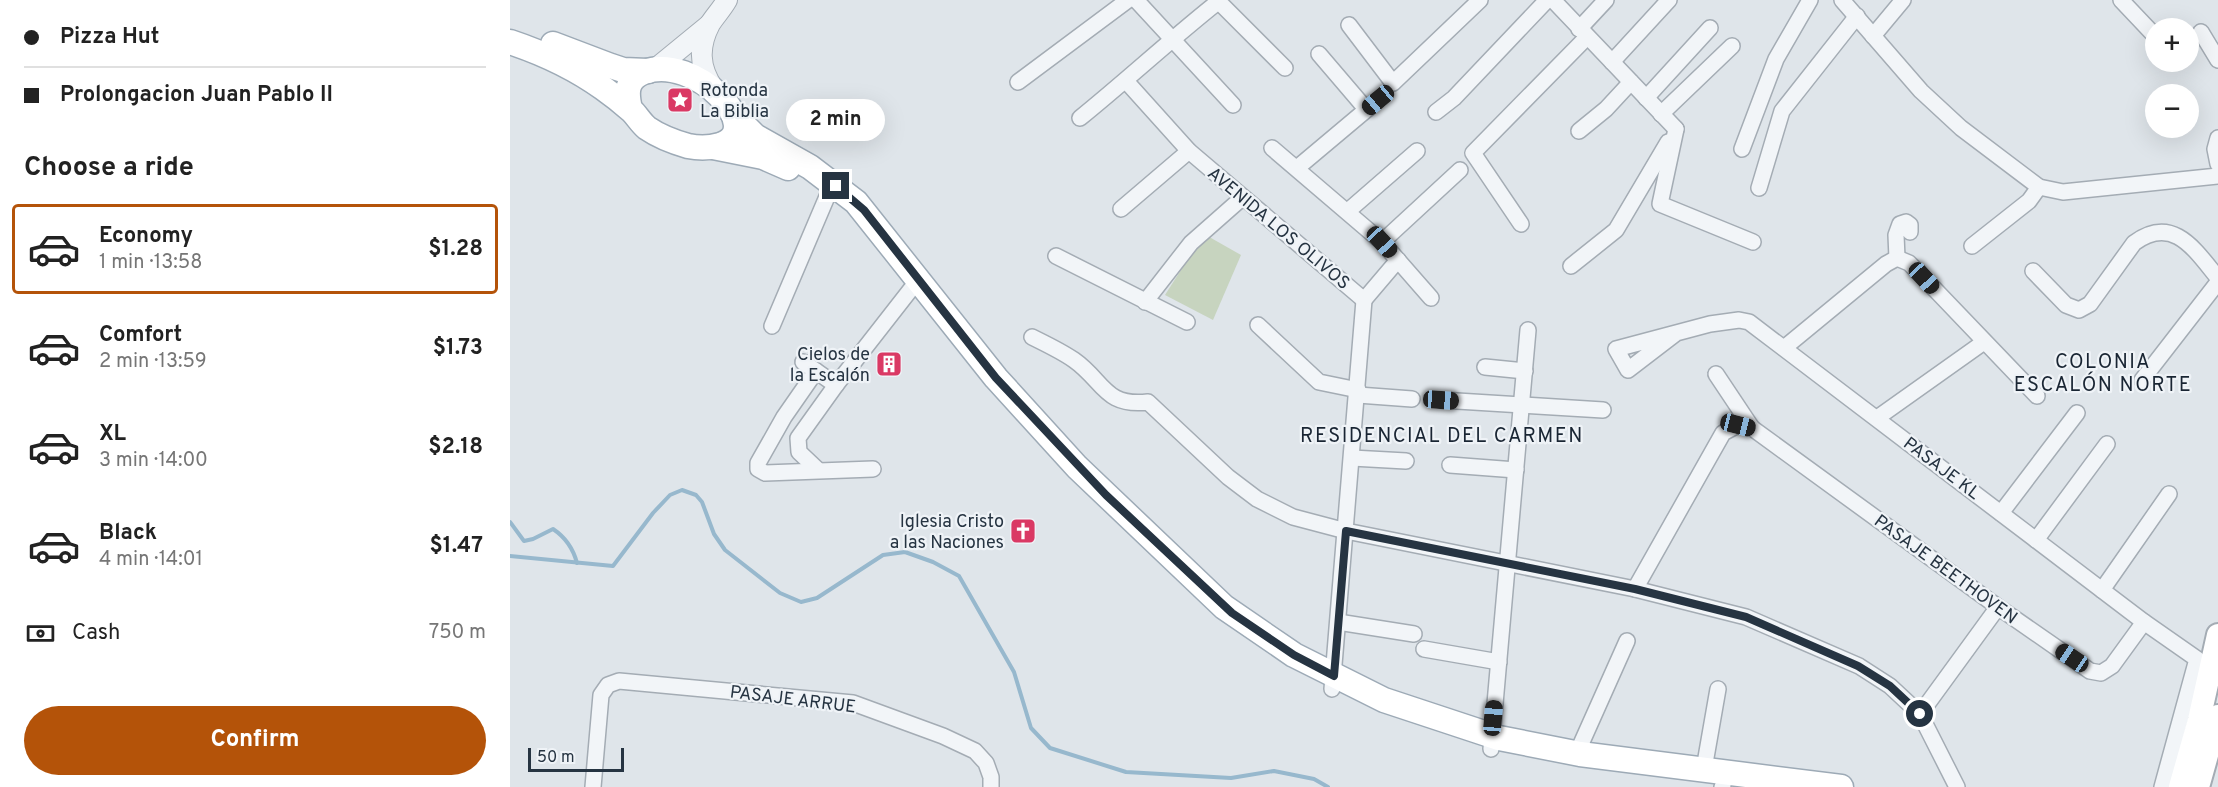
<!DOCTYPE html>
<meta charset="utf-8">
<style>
body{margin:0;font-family:Overpass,sans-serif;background:#f2f2f2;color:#222;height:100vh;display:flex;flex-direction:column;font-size:22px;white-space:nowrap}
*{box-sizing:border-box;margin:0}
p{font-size:20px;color:#767676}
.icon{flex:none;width:33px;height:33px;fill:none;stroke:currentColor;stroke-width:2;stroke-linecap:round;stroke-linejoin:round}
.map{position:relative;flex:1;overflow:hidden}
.panel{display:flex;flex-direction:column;background:#fff;width:510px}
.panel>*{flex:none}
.banner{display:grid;align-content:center;height:132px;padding:0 24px;background:#fff}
.tools{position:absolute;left:1635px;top:18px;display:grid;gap:12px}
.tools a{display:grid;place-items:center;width:54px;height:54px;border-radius:50%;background:#fff;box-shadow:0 6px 24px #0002;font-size:30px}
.scale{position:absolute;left:18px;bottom:15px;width:96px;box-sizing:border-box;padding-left:6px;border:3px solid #263442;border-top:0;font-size:16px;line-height:21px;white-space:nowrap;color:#263442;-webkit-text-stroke:4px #eff3f7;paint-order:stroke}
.end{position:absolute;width:27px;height:27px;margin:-14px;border:8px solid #263442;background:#fff;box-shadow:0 0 0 3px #fff}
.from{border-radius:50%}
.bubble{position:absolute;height:42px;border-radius:21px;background:#fff;box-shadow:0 6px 24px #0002;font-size:20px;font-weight:700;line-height:42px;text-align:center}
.car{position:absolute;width:18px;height:36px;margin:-18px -9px;border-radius:8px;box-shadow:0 0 4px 2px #0007;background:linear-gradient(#222 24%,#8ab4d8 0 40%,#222 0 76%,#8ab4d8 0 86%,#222 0)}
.banner b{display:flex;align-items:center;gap:21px;height:57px;font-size:22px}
.banner b+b{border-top:2px solid #e0e0e0}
.banner i{width:15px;height:15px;background:#222}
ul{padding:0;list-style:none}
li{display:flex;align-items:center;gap:18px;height:90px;margin:0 12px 9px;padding:0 12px;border:3px solid transparent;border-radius:6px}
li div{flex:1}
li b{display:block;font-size:22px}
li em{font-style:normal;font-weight:700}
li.active{border-color:#b45309}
li>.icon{width:54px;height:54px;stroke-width:1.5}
h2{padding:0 24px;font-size:27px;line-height:72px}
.pay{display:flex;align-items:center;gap:15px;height:66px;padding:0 24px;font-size:22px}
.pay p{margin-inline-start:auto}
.cta{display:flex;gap:12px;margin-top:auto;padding:12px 24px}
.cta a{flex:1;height:69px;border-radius:36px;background:#b45309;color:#fff;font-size:24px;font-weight:700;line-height:69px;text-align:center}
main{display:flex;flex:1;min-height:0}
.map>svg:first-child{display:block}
</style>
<main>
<section class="panel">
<div class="banner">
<b><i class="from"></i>Pizza Hut</b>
<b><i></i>Prolongacion Juan Pablo II</b>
</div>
<h2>Choose a ride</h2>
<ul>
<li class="active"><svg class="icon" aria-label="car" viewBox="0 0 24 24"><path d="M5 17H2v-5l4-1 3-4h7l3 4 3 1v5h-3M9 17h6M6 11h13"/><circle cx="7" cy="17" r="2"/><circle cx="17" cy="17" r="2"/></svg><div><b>Economy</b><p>1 min · 13:58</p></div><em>$1.28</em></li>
<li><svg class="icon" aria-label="car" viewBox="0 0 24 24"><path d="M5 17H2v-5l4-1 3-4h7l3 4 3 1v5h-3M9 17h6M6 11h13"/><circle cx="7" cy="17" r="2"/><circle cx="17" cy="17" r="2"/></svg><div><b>Comfort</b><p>2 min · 13:59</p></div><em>$1.73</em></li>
<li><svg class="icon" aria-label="car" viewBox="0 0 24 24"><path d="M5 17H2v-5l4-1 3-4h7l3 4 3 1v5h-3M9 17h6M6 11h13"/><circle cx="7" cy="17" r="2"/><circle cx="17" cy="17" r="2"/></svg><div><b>XL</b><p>3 min · 14:00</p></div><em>$2.18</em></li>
<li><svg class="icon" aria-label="car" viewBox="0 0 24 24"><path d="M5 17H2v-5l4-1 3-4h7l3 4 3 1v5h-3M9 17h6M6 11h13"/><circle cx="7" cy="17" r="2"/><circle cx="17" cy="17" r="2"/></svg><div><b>Black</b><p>4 min · 14:01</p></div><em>$1.47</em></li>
</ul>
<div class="pay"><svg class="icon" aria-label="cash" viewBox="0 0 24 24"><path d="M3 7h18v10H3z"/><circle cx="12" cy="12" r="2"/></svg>Cash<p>750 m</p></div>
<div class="cta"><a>Confirm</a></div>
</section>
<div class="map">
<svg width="1708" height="787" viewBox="0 0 1708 787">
<rect width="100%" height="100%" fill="#dfe5ea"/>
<polygon fill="#c7d4bf" points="694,234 731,255 703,320 655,295"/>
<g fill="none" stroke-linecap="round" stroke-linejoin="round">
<g stroke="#97b8cd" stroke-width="4">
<path d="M0,522L14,541L23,539L43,529C55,537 63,548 67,563"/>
<polyline points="0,556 103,566 143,513 160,495 172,490 186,495 192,502 204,534 215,550 270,593 291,602 307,598 373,555 395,552 423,562 449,576 504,672 521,728 540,748 616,772 721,778 764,771 804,779 818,787"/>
</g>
<defs>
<g id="minor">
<polyline points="626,0 723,105"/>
<polyline points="707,0 775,68"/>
<polyline points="1043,0 1166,129"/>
<polyline points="1332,0 1411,91 1451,128 1529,187 1553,192 1708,176"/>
<polyline points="1611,0 1646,37"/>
<polyline points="839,25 883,83 970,0"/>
<polyline points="1069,29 1096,0"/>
<polyline points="1691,32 1708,60"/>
<polyline points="1363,36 1393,0"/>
<polyline points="809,54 856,109"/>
<polyline points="1102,62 1159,0"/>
<polyline points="616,81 679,151 854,300"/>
<polyline points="508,82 618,0"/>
<polyline points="1136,98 1200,28"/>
<polyline points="926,112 944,98 1037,0"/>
<polyline points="1151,114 1222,46"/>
<path d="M570,118C617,80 661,39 709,1"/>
<polyline points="1166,129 1150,204 1243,242"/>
<polyline points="1069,131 1096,109 1121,82"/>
<polyline points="1708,138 1705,149 1708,164"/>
<polyline points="762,148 872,242 921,298"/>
<polyline points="1232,149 1266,59 1300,0"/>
<polyline points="787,168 868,100"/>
<polyline points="1249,188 1272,111 1347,16"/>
<polyline points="611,209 679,151"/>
<polyline points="838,211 907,151"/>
<polyline points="1011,224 963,153 1077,37"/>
<polyline points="872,242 950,170"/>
<polyline points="1462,246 1519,201 1529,187"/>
<polyline points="546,256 677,322"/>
<polyline points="1387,258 1399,263 1414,278 1527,396"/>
<polyline points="1387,258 1386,235 1390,224 1396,222 1400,225 1400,232"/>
<polyline points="1061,266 1106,230 1158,142"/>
<path d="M1523,271L1556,305L1569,310L1580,304L1624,243C1663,214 1685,250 1708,278"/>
<polyline points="854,300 888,260"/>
<polyline points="635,302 681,243 732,198"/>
<polyline points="748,325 809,382 848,390"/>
<polyline points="262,326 319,192"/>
<polyline points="1165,334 1118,370 1106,349 1200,324 1229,320 1239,322 1634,622 1687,659 1652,787"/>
<path d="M522,337C536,344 551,351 564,360C594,381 594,407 638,402L718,477L747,499L783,517L836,531L1125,589L1236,617L1349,666L1380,686L1410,714L1447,787"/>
<polyline points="1274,348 1376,264 1387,258"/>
<polyline points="293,362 326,385"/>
<polyline points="975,367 1015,371"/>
<polyline points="306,371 274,417 248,463 248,469 255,473 363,469"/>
<polyline points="1206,374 1242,428"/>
<polyline points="1632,380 1708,282"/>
<polyline points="848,395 902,399"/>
<polyline points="931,400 1093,410"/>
<polyline points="1367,418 1474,342"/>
<polyline points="842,458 896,461"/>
<polyline points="940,465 1006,470"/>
<polyline points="308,470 289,452 288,438 326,385 401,289"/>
<polyline points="1491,513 1567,413"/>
<polyline points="1526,540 1597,444"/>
<polyline points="1125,589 1213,433 1228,425 1242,428 1488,607 1580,671 1591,673 1602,666 1634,622"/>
<polyline points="1592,590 1659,494"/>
<polyline points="828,622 904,634"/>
<polyline points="914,649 989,662"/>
<polyline points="822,689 854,300"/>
<polyline points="1410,714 1488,607"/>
<polyline points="981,749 1018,330"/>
<polyline points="1067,753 1117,641"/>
<polyline points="1194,769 1208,689"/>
<polyline points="83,787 91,695 98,685 109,681 343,703 433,736 465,751 476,763 481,777 481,787"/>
<polyline points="1212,787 1213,785"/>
</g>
<g id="tertiary">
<polyline points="144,70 199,25"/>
<path d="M203,88C189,67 188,47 200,24C205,16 212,9 217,0"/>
</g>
<g id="secondary">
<polyline points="1670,787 1689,720 1708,635"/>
<polyline points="1688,787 1708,716"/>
</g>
<g id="primary">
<path d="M0,42C33,53 65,68 93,88C103,95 113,103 122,111C127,116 131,123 137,128C150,137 164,142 178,146C188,148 200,148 210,145C259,129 184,53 134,72C116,79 116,92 120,109"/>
<polyline points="43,44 101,66 113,70 138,71"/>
<polyline points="223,114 245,136 300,167 346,202 486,378 567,467 714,607 784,655 874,700 989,738 1070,754 1331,787"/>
<polyline points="203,147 253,157 278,168"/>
</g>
</defs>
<use href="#minor" stroke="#a4acb4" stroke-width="18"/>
<use href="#tertiary" stroke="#a4acb4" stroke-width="22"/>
<use href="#secondary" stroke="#a4acb4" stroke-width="26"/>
<use href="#primary" stroke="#9daab6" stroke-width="27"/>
<use href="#minor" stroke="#f2f5f8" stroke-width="15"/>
<use href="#tertiary" stroke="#f2f5f8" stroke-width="20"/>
<use href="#secondary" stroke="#fff" stroke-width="22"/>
<use href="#primary" stroke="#fff" stroke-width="24"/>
</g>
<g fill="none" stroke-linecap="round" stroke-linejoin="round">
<polyline stroke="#263442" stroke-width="8" points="326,186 354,210 486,378 596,495 722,613 784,655 824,676 836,531 1125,589 1236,617 1348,666 1380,686 1410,714"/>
</g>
<defs>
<symbol id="sight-square" viewBox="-11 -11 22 22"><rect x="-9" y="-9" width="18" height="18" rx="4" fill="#da3964" stroke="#eff3f7"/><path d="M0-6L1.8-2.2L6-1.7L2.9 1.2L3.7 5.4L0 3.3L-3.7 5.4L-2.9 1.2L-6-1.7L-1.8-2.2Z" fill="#fff"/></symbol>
<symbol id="building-square" viewBox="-11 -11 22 22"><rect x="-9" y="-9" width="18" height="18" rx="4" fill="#da3964" stroke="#eff3f7"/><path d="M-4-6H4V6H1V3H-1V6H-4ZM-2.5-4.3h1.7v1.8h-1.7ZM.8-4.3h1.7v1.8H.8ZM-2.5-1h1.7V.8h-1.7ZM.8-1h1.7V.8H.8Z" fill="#fff"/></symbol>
<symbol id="church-square" viewBox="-11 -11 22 22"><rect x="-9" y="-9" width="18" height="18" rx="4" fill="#da3964" stroke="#eff3f7"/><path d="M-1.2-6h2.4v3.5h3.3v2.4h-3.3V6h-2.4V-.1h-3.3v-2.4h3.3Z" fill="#fff"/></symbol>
</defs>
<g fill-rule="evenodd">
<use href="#sight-square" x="155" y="85" width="30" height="30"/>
<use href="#building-square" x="364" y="349" width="30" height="30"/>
<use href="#church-square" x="498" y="516" width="30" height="30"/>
</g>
<g text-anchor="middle" stroke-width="4.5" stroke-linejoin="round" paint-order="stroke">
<g font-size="18" fill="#263442" stroke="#eff3f7" text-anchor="end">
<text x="190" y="96" text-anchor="start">Rotonda<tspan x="190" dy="21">La Biblia</tspan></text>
<text x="360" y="360">Cielos de<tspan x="360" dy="21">la Escalón</tspan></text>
<text x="494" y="527">Iglesia Cristo<tspan x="494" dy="21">a las Naciones</tspan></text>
</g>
<g font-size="18" fill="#263442" stroke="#eff3f7">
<text transform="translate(769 228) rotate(40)" y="6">AVENIDA LOS OLIVOS</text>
<text transform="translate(1432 468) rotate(37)" y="6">PASAJE KL</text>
<text transform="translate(1436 569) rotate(36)" y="6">PASAJE BEETHOVEN</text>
<text transform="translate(283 699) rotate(7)" y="6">PASAJE ARRUE</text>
</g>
<g font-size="20" letter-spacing="1.5" fill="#192533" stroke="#eff3f7">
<text x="1593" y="368">COLONIA<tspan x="1593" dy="23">ESCALÓN NORTE</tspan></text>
<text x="932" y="442">RESIDENCIAL DEL CARMEN</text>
</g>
</g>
</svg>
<div class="tools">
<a>+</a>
<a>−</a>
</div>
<div class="scale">50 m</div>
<i class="end from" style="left:1410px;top:714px"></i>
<i class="end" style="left:326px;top:186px"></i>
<div class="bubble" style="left:276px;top:99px;width:99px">2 min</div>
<i class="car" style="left:868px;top:100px;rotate:230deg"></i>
<i class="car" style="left:872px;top:242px;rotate:137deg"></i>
<i class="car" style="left:1414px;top:278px;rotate:137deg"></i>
<i class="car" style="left:931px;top:400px;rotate:94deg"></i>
<i class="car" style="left:1228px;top:425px;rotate:104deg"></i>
<i class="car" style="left:1562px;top:658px;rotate:304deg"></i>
<i class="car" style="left:983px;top:718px;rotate:5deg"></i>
</div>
</main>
